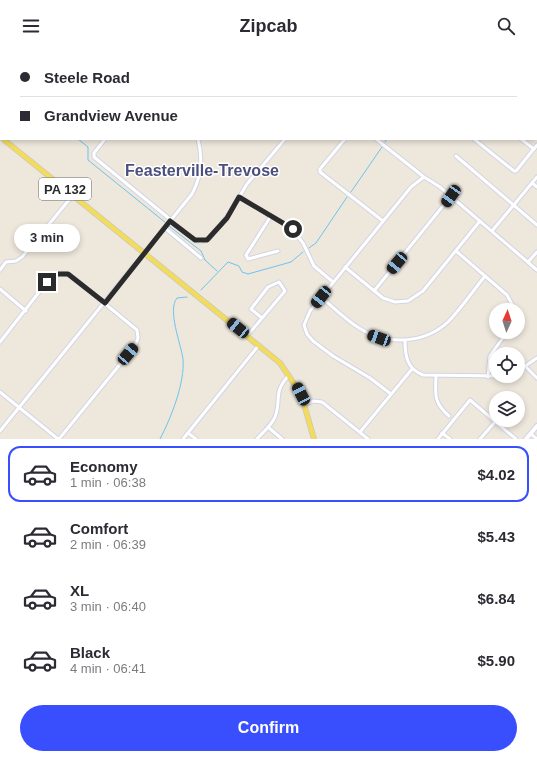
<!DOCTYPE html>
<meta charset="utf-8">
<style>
body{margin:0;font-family:Arial,sans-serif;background:#f2f2f3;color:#2b2b33;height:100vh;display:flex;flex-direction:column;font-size:15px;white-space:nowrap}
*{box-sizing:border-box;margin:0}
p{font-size:13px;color:#7c7c81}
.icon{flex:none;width:22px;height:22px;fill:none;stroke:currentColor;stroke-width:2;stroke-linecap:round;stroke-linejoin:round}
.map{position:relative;height:387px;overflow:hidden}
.panel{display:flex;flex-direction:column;background:#fff;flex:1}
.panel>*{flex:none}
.top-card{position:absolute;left:0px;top:0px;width:537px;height:88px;box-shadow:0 2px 6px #0003;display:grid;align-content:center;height:88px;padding:0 20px;background:#fff}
.needle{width:26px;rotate:3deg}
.buttons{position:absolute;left:489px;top:251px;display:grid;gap:8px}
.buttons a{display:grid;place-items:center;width:36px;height:36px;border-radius:50%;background:#fff;box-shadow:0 2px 6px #0003;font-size:20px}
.end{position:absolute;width:18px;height:18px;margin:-9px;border:5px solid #2b2b2b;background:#fff;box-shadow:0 0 0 2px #fff}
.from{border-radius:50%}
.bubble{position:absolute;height:28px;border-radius:14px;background:#fff;box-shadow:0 2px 6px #0003;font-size:13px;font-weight:800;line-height:28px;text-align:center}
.car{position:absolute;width:12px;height:24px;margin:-12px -6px;border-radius:5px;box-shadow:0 0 3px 1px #0007;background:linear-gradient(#222 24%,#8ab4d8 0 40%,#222 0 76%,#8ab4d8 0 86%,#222 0)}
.top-card b{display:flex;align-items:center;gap:14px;height:38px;font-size:15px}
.top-card b+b{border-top:1px solid #e1e1e2}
.top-card i{width:10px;height:10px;background:#2b2b33}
ul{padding:7px 0 0;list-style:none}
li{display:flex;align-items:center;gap:12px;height:56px;margin:0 8px 6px;padding:0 12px;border:2px solid transparent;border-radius:12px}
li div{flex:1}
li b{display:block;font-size:15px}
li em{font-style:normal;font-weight:800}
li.active{border-color:#394efd}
li>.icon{width:36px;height:36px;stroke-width:1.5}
.button{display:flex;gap:8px;margin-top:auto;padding:8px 20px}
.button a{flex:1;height:46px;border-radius:24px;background:#394efd;color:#fff;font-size:16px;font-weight:800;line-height:46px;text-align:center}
header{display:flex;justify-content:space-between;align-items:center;height:52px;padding:0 20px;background:#fff;font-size:18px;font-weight:800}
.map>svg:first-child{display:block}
</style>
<header><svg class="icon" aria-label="menu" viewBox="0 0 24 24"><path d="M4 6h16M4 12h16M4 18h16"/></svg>Zipcab<svg class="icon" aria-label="search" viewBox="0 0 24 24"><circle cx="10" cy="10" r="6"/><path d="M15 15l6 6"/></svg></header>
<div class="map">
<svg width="537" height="387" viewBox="0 0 537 387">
<rect width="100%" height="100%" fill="#ede7dc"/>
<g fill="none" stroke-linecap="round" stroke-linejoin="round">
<g stroke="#6ec3f1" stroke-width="1">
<polyline points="45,0 46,1"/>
<polyline points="424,0 424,1"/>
<polyline points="78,87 88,95 88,108 166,171"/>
<polyline points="385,90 387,87"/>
<polyline points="351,140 382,95"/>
<polyline points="169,174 201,199 205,208 217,219"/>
<polyline points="309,196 316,191 347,145"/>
<polyline points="201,238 228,210 239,214 242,220 248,222 291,210 303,200"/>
<path d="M160,387C171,366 185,331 183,307C181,292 167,258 177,246L187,245"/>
</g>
<defs>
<g id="street">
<polyline points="80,0 81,1"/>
<polyline points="259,0 260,1"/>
<polyline points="461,0 462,1"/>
<polyline points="507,0 508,1"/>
<polyline points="310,1 311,0"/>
<polyline points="363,1 364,0"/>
<polyline points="416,1 417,0"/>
<polyline points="457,1 457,0"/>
<polyline points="536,24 537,25"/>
<polyline points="536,62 537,63"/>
<polyline points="105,87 94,101 94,105 171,168"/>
<polyline points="345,87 320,117 320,120 383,169"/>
<polyline points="376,87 424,125 440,135 537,218"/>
<polyline points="474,87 514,119 516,119 537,93"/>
<polyline points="521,87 534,97"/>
<polyline points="456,104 537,173"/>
<polyline points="532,131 537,135"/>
<polyline points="239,145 291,176 303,191 314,214 333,230"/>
<polyline points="271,164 246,203 248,207 278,199"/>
<polyline points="170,169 195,188 200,190 209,187 227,165 247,132 285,87"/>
<polyline points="165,176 201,206"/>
<polyline points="492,179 537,125"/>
<polyline points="456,199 507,243 515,258"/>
<polyline points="528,210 537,200"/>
<polyline points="345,215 383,246 395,250 408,249 423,239 480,169"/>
<polyline points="0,218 6,210 16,209 22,205 73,143"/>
<polyline points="0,237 26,259"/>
<polyline points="374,239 451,144"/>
<path d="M321,245C333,255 345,267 359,276C386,294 425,292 449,269C462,255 473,239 485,224"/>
<polyline points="247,284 285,239 279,230 268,235 251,257 262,266"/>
<path d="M405,288C405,304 407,317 423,323L503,324"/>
<polyline points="0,290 47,230 61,221 70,223 137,278 138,286 135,294 59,387"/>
<polyline points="526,315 537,326"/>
<polyline points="518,319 537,306"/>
<path d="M436,324C435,343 434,351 449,364"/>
<polyline points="488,325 490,304 507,280"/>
<polyline points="0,340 58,387"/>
<polyline points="391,342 370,326 333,304 313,289 307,282 304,273 310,259 411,135 424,125"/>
<polyline points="305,352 314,349 322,350 368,387"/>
<polyline points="268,375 282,387"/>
<path d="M0,379L192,142C202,124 203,107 198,87"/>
<polyline points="360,380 412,317"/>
<polyline points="188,381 196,387"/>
<polyline points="442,381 450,387"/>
<polyline points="531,382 537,387"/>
<polyline points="183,387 259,293"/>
<path d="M257,387C263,380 272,373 275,365C282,347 272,342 289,323"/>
<polyline points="438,387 470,348 516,387"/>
<polyline points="480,387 495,370"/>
</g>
<polyline id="secondary" points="526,387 537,374"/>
<polyline id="primary" points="3,87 280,311 301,342 314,387"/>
</defs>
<use href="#street" stroke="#d2d4e4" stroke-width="5"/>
<use href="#secondary" stroke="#d2d4e4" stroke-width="6"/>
<use href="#primary" stroke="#c8c8c8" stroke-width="6"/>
<use href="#street" stroke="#fff" stroke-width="3"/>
<use href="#secondary" stroke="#fff" stroke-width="4"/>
<use href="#primary" stroke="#f3dc5b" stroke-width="4.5"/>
</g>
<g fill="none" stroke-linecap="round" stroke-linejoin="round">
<polyline stroke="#2b2b2b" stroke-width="5" points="47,230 57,222 68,222 105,251 170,169 195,188 207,188 227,166 239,145 293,177"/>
</g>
<g text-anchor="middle" stroke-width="3" stroke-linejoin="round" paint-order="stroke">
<rect fill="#fff" stroke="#6b6b6b" stroke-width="1" x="39" y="126" width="52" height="22" rx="3"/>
<g font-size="13" font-weight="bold" fill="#2b2b2b">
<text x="65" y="142">PA 132</text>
</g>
<g font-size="16" font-weight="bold" fill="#4a4f7c" stroke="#fff">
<text x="202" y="124">Feasterville-Trevose</text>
</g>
</g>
</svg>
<div class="buttons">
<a><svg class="needle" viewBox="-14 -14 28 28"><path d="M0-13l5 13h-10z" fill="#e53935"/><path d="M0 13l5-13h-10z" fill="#7c7c81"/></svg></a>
<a><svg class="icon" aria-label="locate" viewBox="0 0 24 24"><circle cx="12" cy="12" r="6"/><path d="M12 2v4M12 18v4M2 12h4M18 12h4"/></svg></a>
<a><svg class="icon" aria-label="layers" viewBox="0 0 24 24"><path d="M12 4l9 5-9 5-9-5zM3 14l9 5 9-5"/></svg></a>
</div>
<i class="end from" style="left:293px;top:177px"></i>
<i class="end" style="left:47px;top:230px"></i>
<div class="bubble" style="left:14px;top:172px;width:66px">3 min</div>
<i class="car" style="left:451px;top:144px;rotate:215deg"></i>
<i class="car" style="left:397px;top:211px;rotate:220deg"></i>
<i class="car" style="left:321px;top:245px;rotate:218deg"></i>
<i class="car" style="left:238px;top:276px;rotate:309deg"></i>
<i class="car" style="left:379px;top:286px;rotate:290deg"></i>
<i class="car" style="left:128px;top:302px;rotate:40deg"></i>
<i class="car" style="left:301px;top:342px;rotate:333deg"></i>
<div class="top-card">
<b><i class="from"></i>Steele Road</b>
<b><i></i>Grandview Avenue</b>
</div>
</div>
<section class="panel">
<ul>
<li class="active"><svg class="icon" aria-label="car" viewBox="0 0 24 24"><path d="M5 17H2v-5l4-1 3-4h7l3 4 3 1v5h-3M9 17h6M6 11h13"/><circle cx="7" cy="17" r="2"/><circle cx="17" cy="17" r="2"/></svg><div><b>Economy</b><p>1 min · 06:38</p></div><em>$4.02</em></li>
<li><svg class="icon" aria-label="car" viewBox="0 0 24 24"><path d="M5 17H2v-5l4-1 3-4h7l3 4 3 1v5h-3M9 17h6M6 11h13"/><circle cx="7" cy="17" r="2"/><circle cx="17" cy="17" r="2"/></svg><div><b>Comfort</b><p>2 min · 06:39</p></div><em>$5.43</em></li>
<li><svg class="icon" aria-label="car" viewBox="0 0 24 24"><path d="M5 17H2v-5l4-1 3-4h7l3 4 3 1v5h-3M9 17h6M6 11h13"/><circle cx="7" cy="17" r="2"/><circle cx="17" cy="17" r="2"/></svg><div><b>XL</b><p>3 min · 06:40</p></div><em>$6.84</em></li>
<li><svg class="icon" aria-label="car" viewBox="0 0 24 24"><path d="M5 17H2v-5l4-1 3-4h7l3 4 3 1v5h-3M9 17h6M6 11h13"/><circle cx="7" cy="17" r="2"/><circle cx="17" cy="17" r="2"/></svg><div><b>Black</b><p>4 min · 06:41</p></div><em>$5.90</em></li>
</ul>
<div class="button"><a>Confirm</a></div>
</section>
